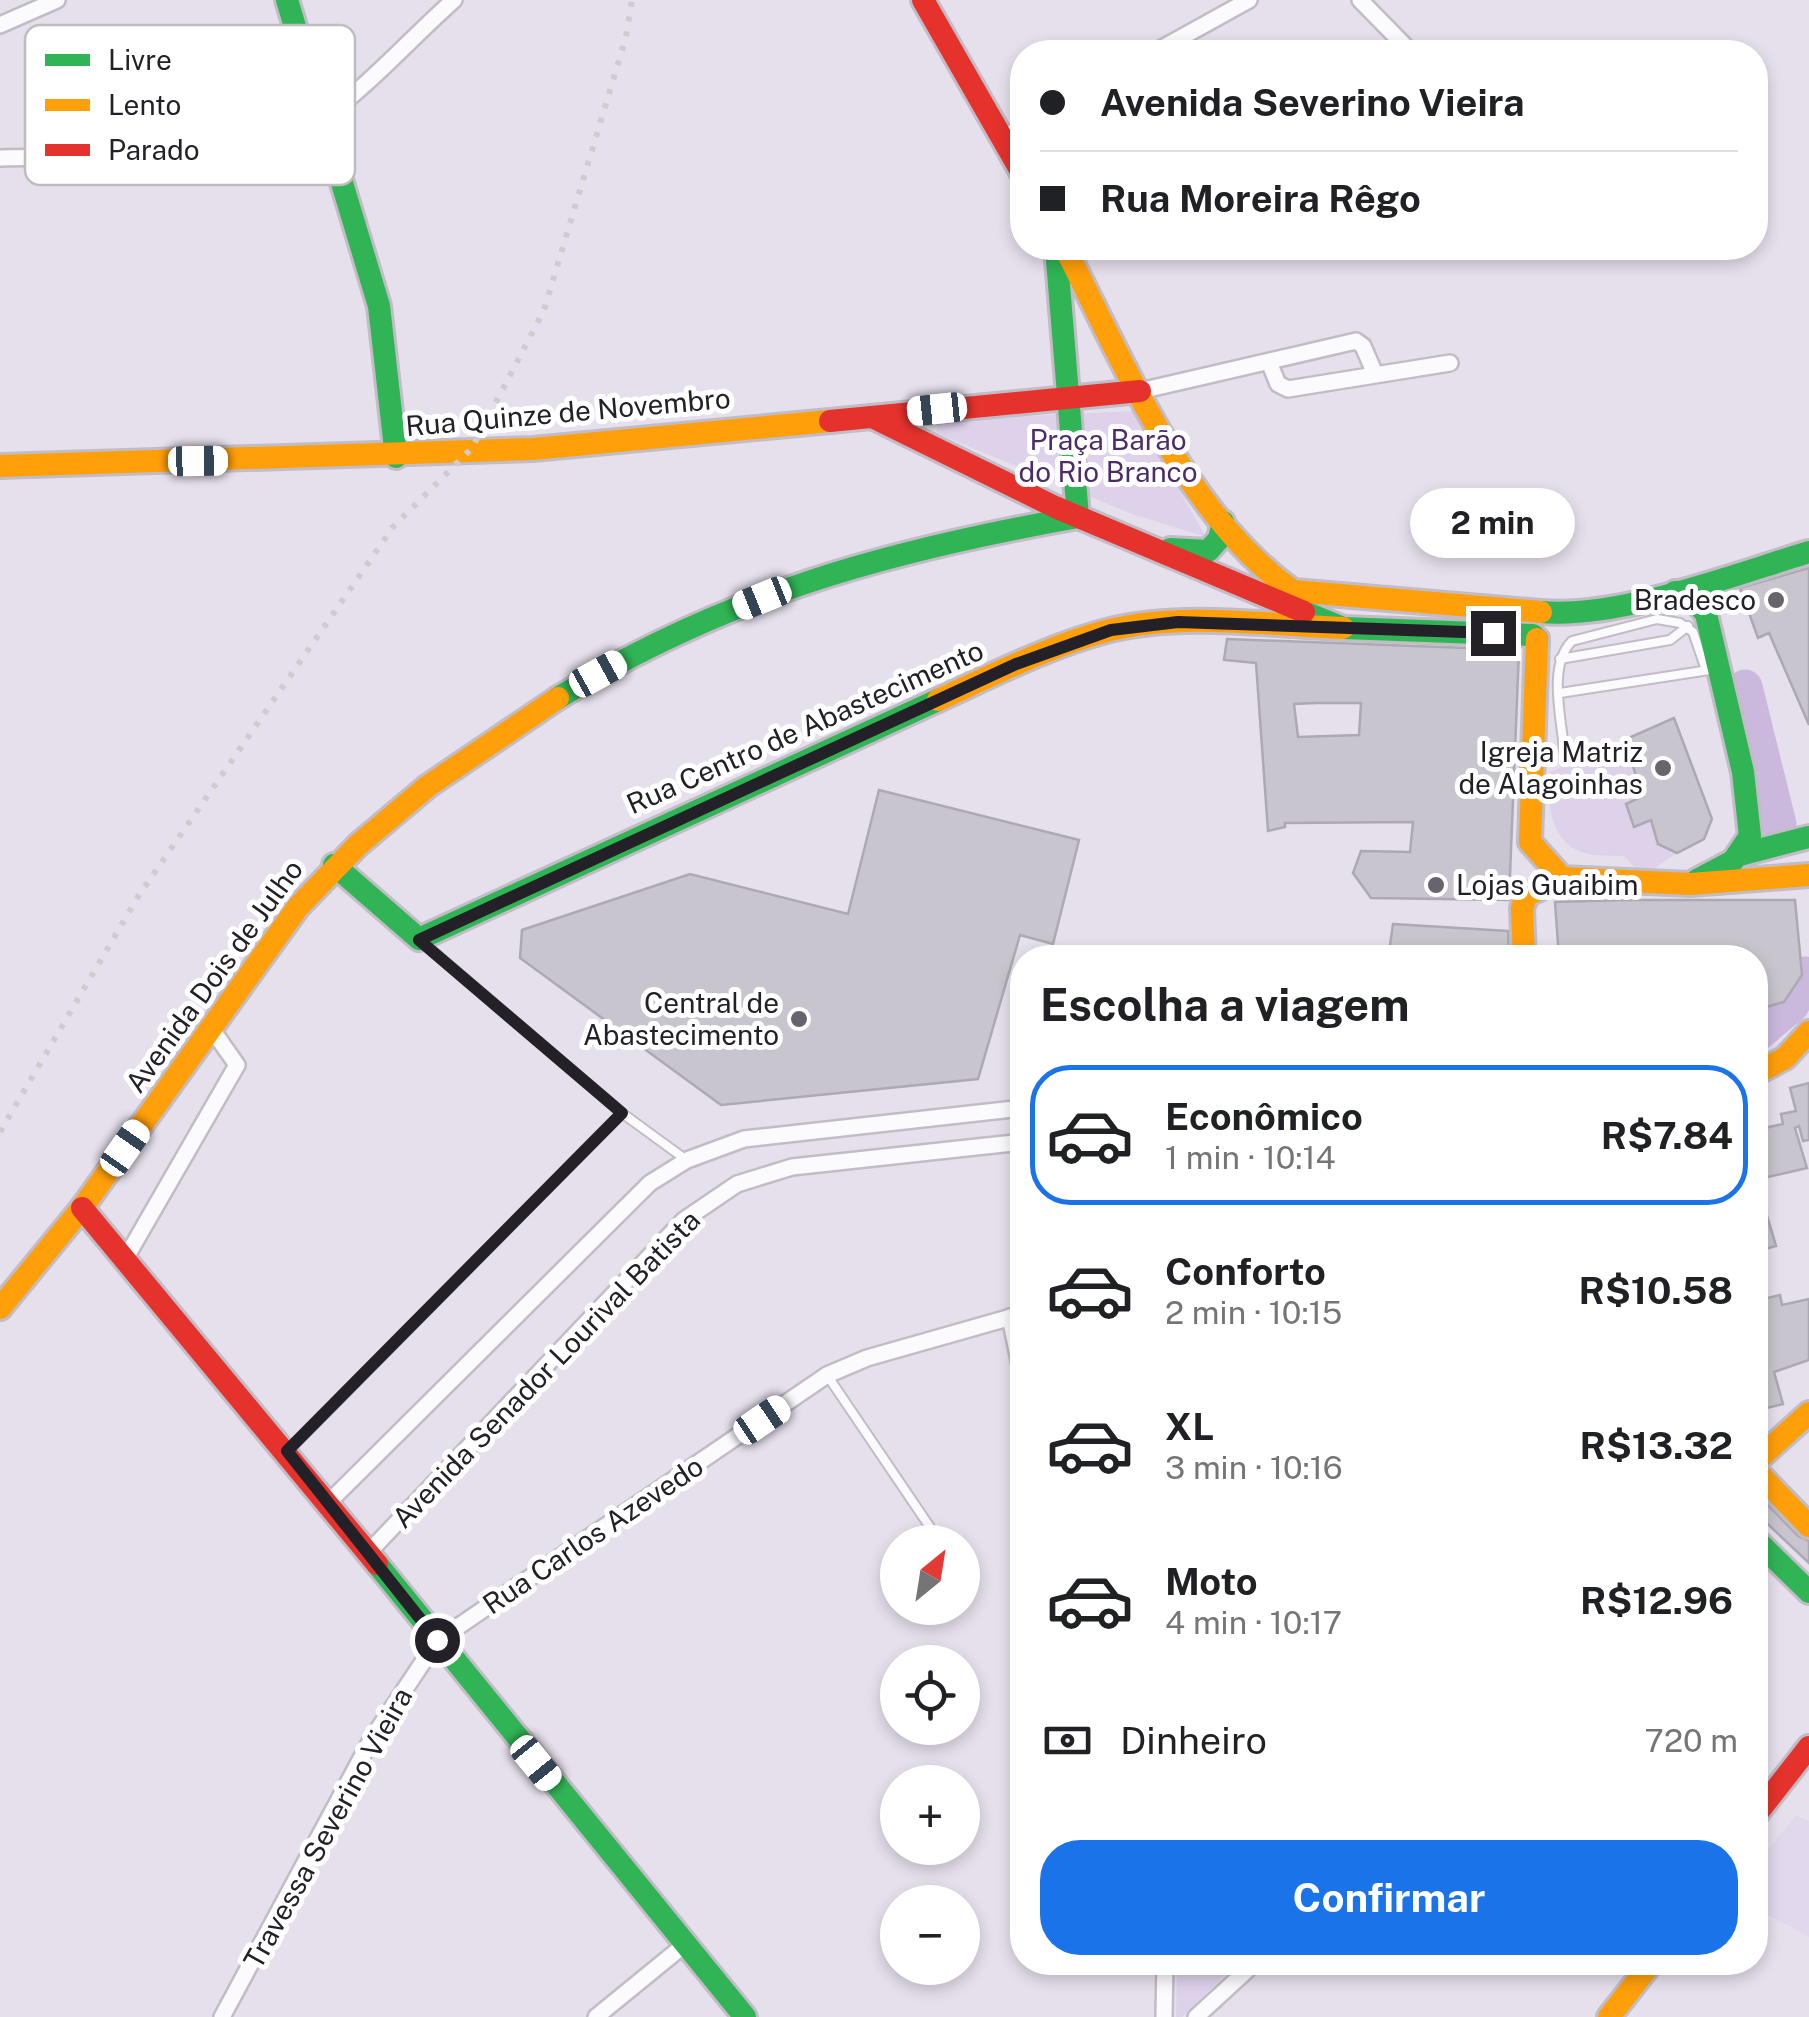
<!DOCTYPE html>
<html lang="pt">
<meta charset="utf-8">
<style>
body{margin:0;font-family:"Public Sans",sans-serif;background:#f2f2f2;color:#202124;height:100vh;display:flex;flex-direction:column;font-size:38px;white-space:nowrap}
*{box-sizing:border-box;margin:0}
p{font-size:32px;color:#757577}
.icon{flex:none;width:55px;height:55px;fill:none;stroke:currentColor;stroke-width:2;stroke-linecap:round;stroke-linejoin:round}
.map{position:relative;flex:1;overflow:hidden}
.drawer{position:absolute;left:1010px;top:945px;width:758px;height:1030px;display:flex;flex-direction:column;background:#fff;border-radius:40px;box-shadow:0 5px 15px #0003}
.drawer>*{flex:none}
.hud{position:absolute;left:1010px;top:40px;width:758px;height:220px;border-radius:40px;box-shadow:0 5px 15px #0003;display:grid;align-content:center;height:220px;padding:0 30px;background:#fff}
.needle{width:65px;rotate:30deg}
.fabs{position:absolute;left:880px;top:1525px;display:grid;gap:20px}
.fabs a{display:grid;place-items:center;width:100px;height:100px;border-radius:50%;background:#fff;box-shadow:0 5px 15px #0003;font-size:50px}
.end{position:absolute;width:45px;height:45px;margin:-22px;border:12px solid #242028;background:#fff;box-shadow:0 0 0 5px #fff}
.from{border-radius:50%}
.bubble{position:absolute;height:70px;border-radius:35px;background:#fff;box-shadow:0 5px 15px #0003;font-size:32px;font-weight:700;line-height:70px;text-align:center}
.car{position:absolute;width:30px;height:60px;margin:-30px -15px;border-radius:12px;box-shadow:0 0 8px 2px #0007;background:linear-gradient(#fff 24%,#345 0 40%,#fff 0 76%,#345 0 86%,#fff 0)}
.hud b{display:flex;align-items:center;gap:35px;height:95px;font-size:38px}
.hud b+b{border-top:2px solid #e0e0e0}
.hud i{width:25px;height:25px;background:#202124}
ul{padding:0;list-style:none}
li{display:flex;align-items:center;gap:30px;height:140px;margin:0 20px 15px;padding:0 10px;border:5px solid transparent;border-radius:40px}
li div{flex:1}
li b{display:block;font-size:38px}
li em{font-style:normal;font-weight:700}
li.active{border-color:#1a73e8}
li>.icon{width:90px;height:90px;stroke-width:1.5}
h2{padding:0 30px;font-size:45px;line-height:120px}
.pay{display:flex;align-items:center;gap:25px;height:110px;padding:0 30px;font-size:38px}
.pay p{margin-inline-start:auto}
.cta{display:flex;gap:20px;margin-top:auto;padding:20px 30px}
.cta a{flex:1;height:115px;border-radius:40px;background:#1a73e8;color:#fff;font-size:40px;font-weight:700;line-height:115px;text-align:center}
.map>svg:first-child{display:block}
</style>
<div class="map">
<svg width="1809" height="2017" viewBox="0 0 1809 2017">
<rect width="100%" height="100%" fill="#e6e0ec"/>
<polygon fill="#e2d8ed" points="1796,1815 1809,1821 1809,1937 1755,1908 1755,1866"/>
<g fill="#ded2eb">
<polygon points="1135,411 1206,537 1132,514 936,433 939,420"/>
<path d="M1623,740L1643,796L1635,826L1651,820L1659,844L1677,853L1652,870L1639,872L1624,856C1612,855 1596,857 1584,853C1550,843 1546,801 1550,772Z"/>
<polygon points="1177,1963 1177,1962 1237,1963 1182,2017 1176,2017"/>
</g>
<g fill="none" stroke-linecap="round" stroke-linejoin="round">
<g stroke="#cbb9dd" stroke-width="35">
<polyline points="1745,687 1779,824"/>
<polyline points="1755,1036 1792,1005 1806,974"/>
</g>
</g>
<g fill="#c9c5ce" stroke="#ada9b2" stroke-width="2.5" fill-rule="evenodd">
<polygon points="1809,568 1809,725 1769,633 1758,638 1740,588"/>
<path d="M1227,639L1519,650L1509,900L1371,898L1353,873L1361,851L1410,852L1413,822L1285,823V827L1268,831L1256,663L1224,660ZM1316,703H1361L1359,735L1298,737L1294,704Z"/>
<polygon points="1674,718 1712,819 1704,839 1677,853 1658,844 1651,820 1634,827 1626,804 1643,796 1624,740"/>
<polygon points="879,790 1079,840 1053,944 1020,935 978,1079 721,1105 520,958 522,930 690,874 848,914"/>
<polygon points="1628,900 1795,900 1802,975 1784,1002 1755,1010 1755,958 1559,958 1555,902"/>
<polygon points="1393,924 1508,931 1509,958 1416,958 1416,953 1389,952"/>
<polygon points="1809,1083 1809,1140 1803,1141 1799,1126 1795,1128 1807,1168 1755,1180 1755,1130 1783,1124 1781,1114 1796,1111 1790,1088"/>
<polygon points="1759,1189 1776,1246 1755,1252 1755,1190"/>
<polygon points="1780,1295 1782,1305 1809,1299 1809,1360 1774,1372 1783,1404 1755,1411 1755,1301"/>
<polygon points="1755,1492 1798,1536 1809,1541 1809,1563 1755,1512"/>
</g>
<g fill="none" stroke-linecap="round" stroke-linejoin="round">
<defs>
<g id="lane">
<polyline points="1560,659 1670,640 1688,626"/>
<polyline points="1560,693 1709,670"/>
<path d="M1564,751C1562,719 1547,666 1572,641L1657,619L1680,623L1693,632L1706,670"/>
<polyline points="422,942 622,1113 685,1159"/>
<polyline points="827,1375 940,1542"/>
<polyline points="291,1448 622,1113"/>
</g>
<g id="street">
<polyline points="1360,0 1411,52"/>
<polyline points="0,25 57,0"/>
<polyline points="1155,52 1249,0"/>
<polyline points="1002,139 1022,127"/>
<path d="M0,158C84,155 255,166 323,118C370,85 411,38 454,0"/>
<polyline points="1269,362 1278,384 1288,389 1450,363"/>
<polyline points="1140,391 1356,341 1363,346 1375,374"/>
<polyline points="124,1261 237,1065 211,1028"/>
<polyline points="1010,1317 1022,1375"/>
<polyline points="328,1503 650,1183 687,1160 744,1139 1022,1108"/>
<polyline points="368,1553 684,1220 737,1184 792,1167 1022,1142"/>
<polyline points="222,2017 371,1740 437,1641 827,1375 867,1358 1022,1314"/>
<polyline points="596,2017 683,1946"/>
<polyline points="1164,2017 1165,1962"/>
<polyline points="1196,2017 1256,1962"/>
</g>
<g id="fast">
<polyline points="287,0 379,306 396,457"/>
<polyline points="1170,549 1208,551 1219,539 1223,522"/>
<polyline points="1675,592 1697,603 1706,614 1743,772 1750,836 1733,861 1697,880"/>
<polyline points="1304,612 1343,628 1533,635 1537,639"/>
<path d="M1541,612C1619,619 1733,575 1809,552"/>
<path d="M558,698C726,595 887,551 1078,517L1056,248"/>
<polyline points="1739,855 1809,837"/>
<polyline points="334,865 419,939 938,700"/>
<polyline points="1755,1539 1809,1592"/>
<polyline points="377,1564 745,2017"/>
</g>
<g id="slow">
<path d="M1065,248C1124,363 1186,515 1293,591L1541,612"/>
<polyline points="0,466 533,449 830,421"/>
<polyline points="1537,639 1530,842 1562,878 1690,884 1809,875"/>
<path d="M938,700C993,675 1051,645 1110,630C1184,612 1268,625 1343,628"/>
<polyline points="1524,958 1522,908 1527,895 1562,878"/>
<polyline points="1755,1074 1785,1058 1809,1032"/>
<polyline points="0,1308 82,1208 298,907 358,845 428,786 558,698"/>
<polyline points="1755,1462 1809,1413"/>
<polyline points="1755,1470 1809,1526"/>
<polyline points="1609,2017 1652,1962"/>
</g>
<g id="jam">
<polyline points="923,0 1022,173"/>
<polyline points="872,417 1055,507 1304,612"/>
<polyline points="830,421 1140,391"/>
<polyline points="82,1208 377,1564"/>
<polyline points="1755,1816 1809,1747"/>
</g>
</defs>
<use href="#lane" stroke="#c1bcc6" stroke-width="12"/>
<use href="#street" stroke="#c1bcc6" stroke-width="20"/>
<use href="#fast" stroke="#c1bcc6" stroke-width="28"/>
<use href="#slow" stroke="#c1bcc6" stroke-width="28"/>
<use href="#jam" stroke="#c1bcc6" stroke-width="28"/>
<use href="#lane" stroke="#fbfafc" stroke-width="8"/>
<use href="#street" stroke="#fbfafc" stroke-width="15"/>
<use href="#fast" stroke="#30b455" stroke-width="22"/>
<use href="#slow" stroke="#ff9f0a" stroke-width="22"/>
<use href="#jam" stroke="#e5322d" stroke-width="22"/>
<polyline stroke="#cdcccf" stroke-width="6" stroke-dasharray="5 10" stroke-linecap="butt" points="0,1132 139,895 393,527 472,448 544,310 626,37 632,0"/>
</g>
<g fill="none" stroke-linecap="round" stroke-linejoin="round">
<polyline stroke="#242028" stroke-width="12" points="437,1640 287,1451 622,1113 419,940 1016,664 1111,630 1178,622 1493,633"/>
</g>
<g fill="#68636d" stroke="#fff" stroke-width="4">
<circle cx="1776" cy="600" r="10"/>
<circle cx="1663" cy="768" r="10"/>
<circle cx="1436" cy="885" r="10"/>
<circle cx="799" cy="1019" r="10"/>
</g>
<g text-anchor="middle" stroke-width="10" stroke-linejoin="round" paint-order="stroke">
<g font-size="28" fill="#242028" stroke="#fff">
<text transform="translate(568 412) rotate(-5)" y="10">Rua Quinze de Novembro</text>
<text transform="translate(805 727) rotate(-24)" y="10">Rua Centro de Abastecimento</text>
<text transform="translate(214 976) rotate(-54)" y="10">Avenida Dois de Julho</text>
<text transform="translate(546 1369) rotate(-46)" y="10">Avenida Senador Lourival Batista</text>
<text transform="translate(593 1535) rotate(-34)" y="10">Rua Carlos Azevedo</text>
<text transform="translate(328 1828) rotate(-61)" y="10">Travessa Severino Vieira</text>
</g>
<g font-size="28" fill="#4c2c66" stroke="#fff">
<text x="1108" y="450">Praça Barão<tspan x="1108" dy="32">do Rio Branco</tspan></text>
</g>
<g font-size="28" fill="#242028" stroke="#fff" text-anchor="end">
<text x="1756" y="610">Bradesco</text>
<text x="1643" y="762">Igreja Matriz<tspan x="1643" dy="32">de Alagoinhas</tspan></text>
<text x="1456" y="895" text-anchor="start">Lojas Guaibim</text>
<text x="779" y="1013">Central de<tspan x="779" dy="32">Abastecimento</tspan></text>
</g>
</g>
<rect x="25" y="25" width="330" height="160" rx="15" fill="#fff" stroke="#bdbcbe" stroke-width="2.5"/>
<rect x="45" y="54" width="45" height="12" fill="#30b455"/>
<rect x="45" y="99" width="45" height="12" fill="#ff9f0a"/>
<rect x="45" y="144" width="45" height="12" fill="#e5322d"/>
<g font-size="28" fill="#242028">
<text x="108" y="70">Livre</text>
<text x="108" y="115">Lento</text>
<text x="108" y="160">Parado</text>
</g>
</svg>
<div class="fabs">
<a><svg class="needle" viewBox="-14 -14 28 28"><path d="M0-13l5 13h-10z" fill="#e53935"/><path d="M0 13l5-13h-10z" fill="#757577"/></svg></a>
<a><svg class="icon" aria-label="locate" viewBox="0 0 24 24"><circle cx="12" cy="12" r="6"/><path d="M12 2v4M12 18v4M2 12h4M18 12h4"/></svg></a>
<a>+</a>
<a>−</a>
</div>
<i class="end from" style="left:437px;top:1640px"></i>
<i class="end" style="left:1493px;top:633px"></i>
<div class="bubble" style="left:1410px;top:488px;width:165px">2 min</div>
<i class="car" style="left:937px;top:409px;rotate:264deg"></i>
<i class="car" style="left:198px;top:461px;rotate:89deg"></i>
<i class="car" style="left:762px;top:598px;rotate:248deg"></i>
<i class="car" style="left:598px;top:674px;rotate:61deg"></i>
<i class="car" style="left:125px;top:1148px;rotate:35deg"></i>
<i class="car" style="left:762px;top:1420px;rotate:56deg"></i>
<i class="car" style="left:536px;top:1763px;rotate:141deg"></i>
<div class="hud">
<b><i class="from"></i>Avenida Severino Vieira</b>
<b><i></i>Rua Moreira Rêgo</b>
</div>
<section class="drawer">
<h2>Escolha a viagem</h2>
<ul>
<li class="active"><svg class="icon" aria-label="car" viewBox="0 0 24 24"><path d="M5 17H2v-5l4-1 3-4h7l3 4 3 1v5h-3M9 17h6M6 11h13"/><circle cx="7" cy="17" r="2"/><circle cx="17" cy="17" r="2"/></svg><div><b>Econômico</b><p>1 min · 10:14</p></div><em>R$7.84</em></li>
<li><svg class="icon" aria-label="car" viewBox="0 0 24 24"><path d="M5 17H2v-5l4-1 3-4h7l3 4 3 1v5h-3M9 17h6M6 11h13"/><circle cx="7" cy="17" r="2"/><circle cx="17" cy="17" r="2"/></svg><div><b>Conforto</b><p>2 min · 10:15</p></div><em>R$10.58</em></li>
<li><svg class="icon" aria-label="car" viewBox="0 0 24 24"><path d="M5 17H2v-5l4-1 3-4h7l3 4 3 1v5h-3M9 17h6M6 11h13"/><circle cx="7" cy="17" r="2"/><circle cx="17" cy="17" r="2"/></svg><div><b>XL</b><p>3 min · 10:16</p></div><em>R$13.32</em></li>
<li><svg class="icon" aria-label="car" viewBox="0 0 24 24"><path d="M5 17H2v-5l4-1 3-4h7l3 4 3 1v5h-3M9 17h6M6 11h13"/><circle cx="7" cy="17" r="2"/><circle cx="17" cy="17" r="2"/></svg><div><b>Moto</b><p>4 min · 10:17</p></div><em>R$12.96</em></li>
</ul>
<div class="pay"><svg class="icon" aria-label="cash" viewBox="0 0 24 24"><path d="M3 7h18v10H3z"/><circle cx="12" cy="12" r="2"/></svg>Dinheiro<p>720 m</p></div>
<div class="cta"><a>Confirmar</a></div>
</section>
</div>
